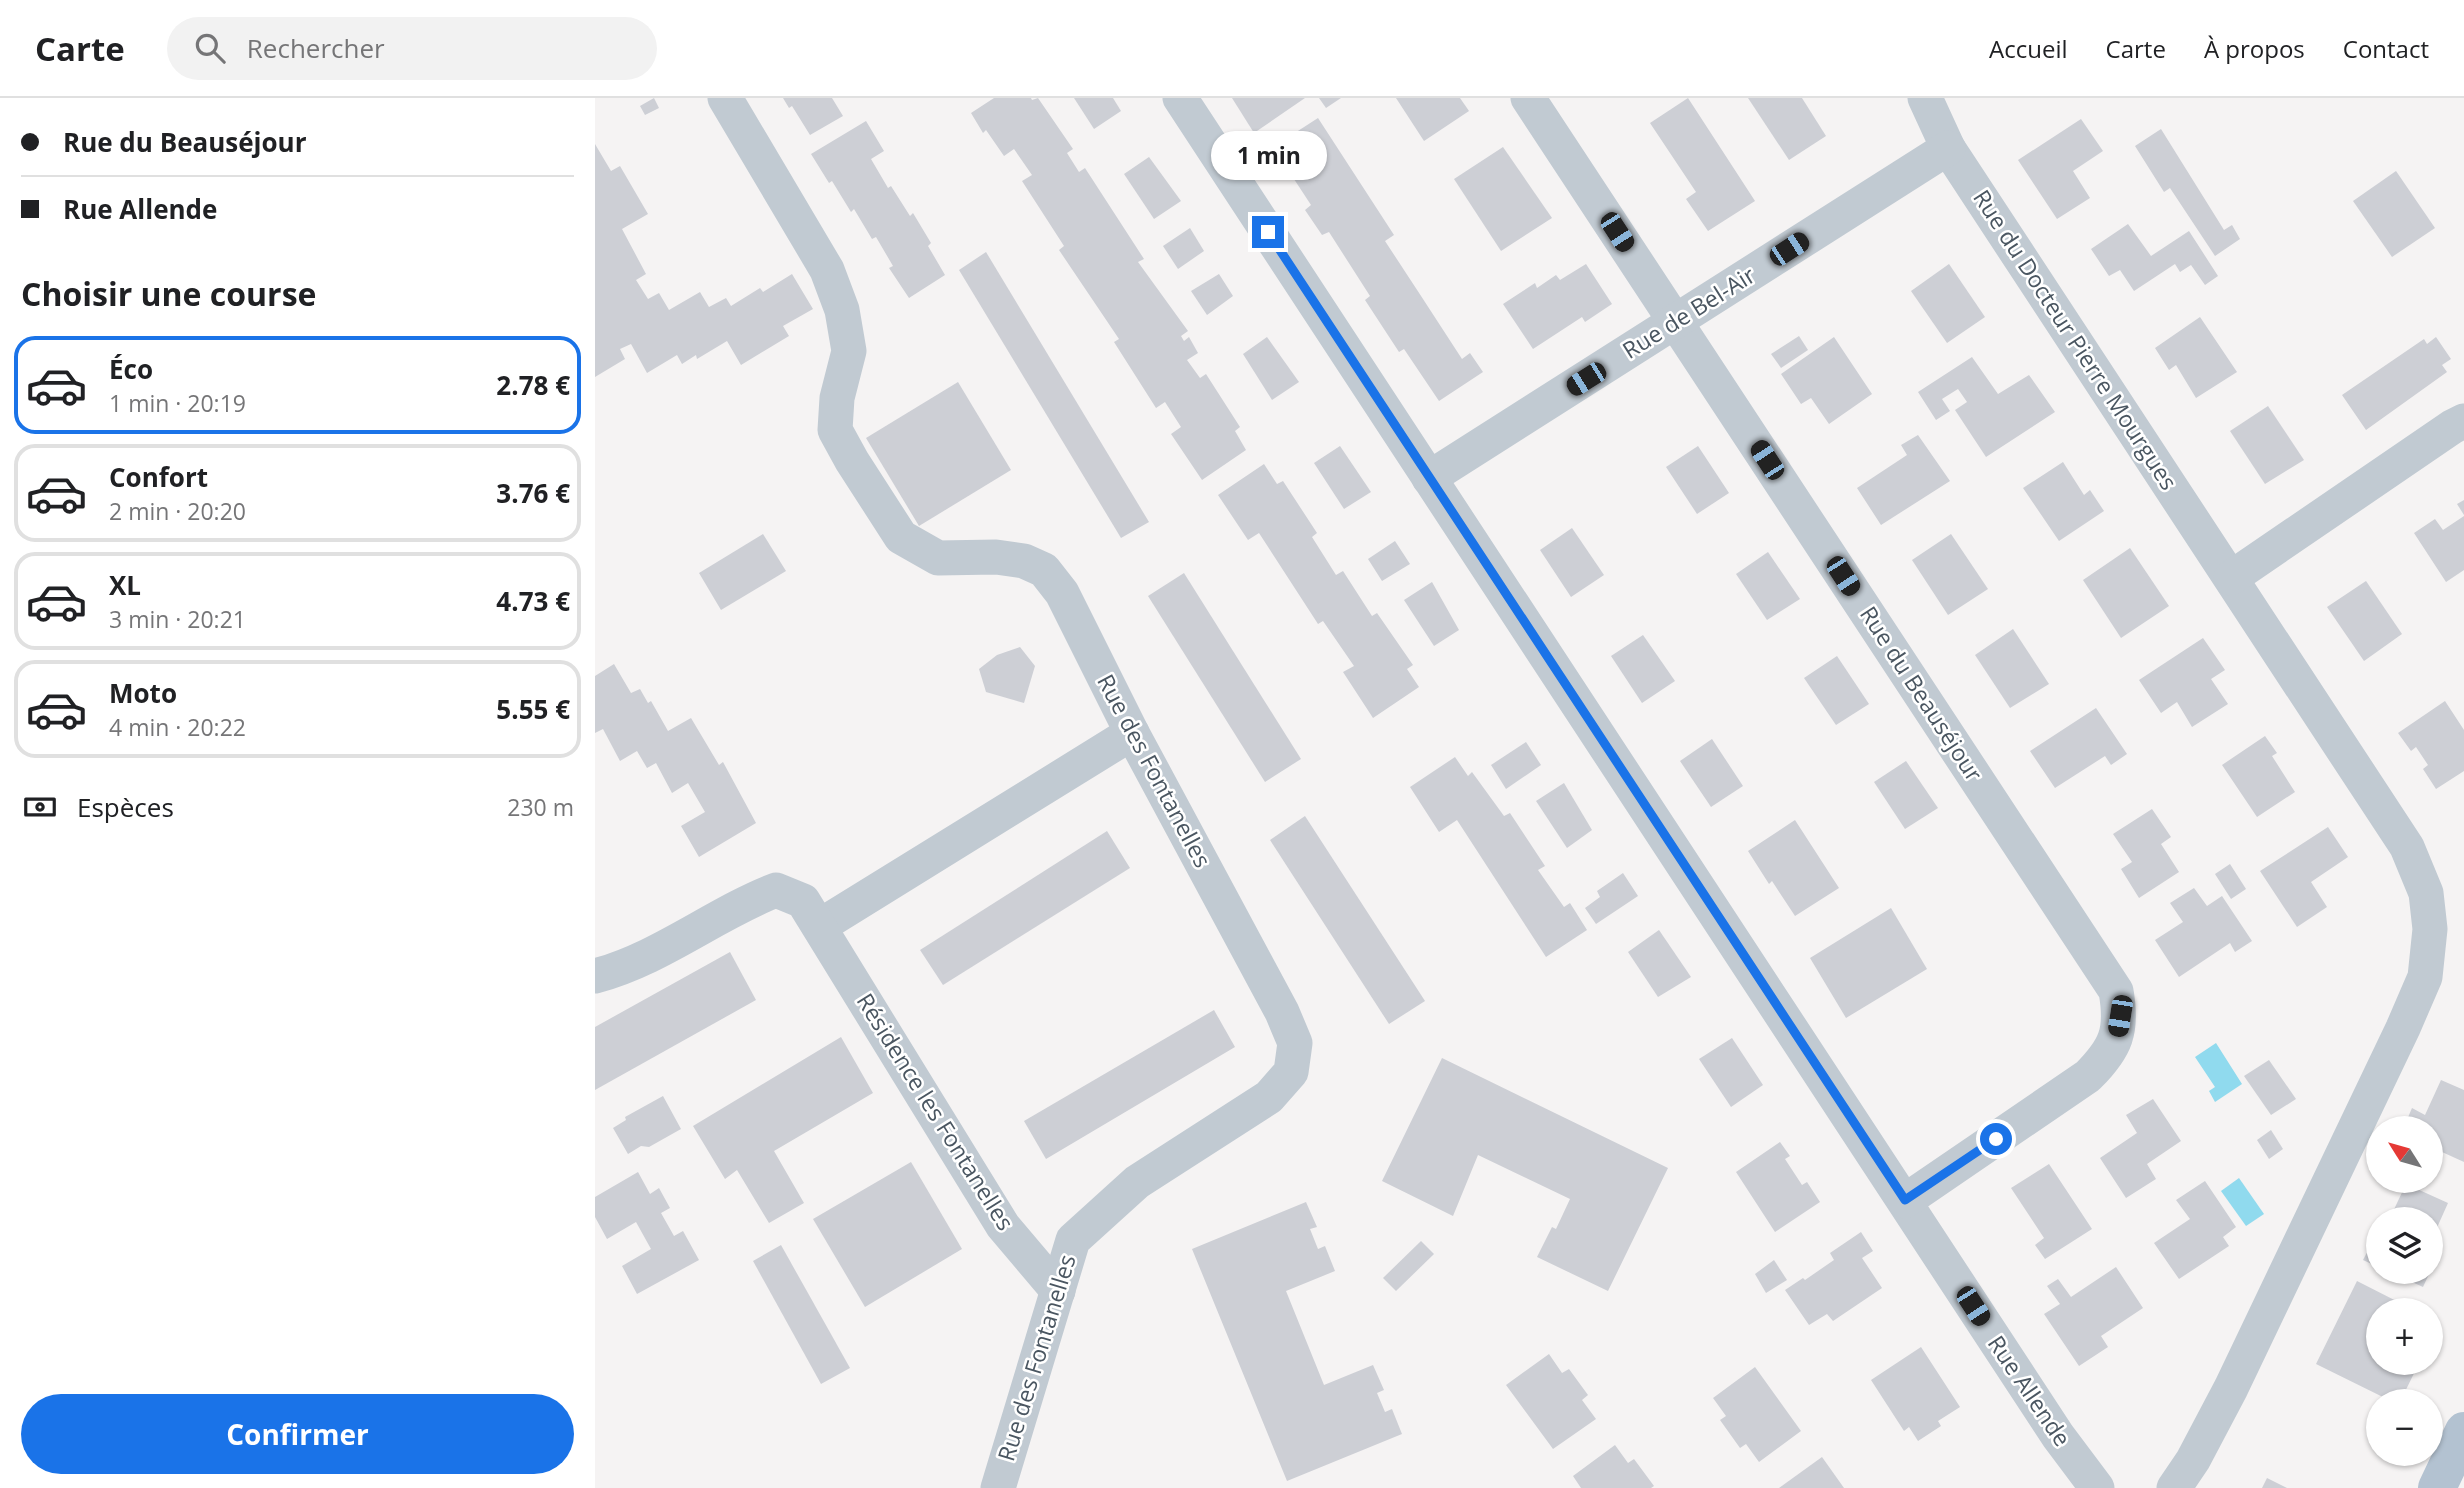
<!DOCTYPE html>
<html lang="fr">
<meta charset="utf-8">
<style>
body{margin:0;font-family:"Open Sans",sans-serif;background:#f2f2f2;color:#202124;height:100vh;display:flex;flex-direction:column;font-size:26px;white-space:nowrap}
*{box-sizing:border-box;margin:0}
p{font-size:23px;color:#757577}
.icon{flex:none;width:38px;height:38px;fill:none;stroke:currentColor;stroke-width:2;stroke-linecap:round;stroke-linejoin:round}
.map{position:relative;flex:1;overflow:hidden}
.panel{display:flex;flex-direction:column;background:#fff;width:595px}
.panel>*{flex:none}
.guide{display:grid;align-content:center;height:154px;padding:0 21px;background:#fff}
.needle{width:46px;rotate:307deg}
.tools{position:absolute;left:1771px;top:1018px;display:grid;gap:14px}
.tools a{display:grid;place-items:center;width:77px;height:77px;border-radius:50%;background:#fff;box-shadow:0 2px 5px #0004;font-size:35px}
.end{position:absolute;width:32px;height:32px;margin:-16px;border:9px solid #1a73e8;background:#fff;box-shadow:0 0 0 4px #fff}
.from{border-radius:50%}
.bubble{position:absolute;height:49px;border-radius:24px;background:#fff;box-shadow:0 2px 5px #0004;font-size:23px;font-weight:700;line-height:49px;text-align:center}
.car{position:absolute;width:21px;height:42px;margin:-21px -10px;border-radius:9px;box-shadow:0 0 5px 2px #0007;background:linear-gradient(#222 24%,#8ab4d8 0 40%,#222 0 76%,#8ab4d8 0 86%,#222 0)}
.guide b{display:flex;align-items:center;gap:24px;height:66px;font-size:26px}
.guide b+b{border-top:2px solid #e0e0e0}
.guide i{width:18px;height:18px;background:#202124}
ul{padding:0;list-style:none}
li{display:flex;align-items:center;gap:21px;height:98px;margin:0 14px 10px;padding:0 7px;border:4px solid #e0e0e0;border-radius:21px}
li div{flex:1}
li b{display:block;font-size:26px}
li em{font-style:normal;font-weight:700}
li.on{border-color:#1a73e8}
li>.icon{width:63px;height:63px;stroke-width:1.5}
h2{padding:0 21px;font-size:32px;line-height:84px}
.pay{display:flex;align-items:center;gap:18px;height:77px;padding:0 21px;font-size:26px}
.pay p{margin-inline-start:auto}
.action{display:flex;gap:14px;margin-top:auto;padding:14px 21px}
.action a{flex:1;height:80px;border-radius:42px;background:#1a73e8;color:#fff;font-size:28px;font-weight:700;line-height:80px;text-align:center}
header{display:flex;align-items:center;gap:42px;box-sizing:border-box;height:98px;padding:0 35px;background:#fff;border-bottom:2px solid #e0e0e0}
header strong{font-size:33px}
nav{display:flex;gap:38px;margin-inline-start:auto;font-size:24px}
.search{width:490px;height:63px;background:#f2f2f2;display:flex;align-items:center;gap:18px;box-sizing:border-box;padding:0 24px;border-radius:38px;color:#757577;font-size:26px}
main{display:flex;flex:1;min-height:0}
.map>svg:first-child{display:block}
</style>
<header>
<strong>Carte</strong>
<div class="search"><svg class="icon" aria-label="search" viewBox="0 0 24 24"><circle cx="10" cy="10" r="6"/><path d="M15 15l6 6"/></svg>Rechercher</div>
<nav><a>Accueil</a><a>Carte</a><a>À propos</a><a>Contact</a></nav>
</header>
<main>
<section class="panel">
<div class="guide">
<b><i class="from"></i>Rue du Beauséjour</b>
<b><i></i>Rue Allende</b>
</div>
<h2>Choisir une course</h2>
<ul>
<li class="on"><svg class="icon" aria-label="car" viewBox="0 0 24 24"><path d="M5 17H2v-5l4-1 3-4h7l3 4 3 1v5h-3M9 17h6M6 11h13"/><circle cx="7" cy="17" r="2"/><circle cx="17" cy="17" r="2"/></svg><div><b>Éco</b><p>1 min · 20:19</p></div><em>2.78 €</em></li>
<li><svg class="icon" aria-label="car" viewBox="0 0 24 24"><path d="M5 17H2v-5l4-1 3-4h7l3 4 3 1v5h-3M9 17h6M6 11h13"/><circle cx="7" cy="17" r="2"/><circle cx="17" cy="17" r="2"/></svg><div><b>Confort</b><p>2 min · 20:20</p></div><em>3.76 €</em></li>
<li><svg class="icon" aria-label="car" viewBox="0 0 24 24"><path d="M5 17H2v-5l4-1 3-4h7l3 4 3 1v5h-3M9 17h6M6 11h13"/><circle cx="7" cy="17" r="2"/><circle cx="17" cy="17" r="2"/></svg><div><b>XL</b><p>3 min · 20:21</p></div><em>4.73 €</em></li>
<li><svg class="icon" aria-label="car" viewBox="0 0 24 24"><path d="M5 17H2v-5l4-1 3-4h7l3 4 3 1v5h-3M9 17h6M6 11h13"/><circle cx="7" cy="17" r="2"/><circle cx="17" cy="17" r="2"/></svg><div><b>Moto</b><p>4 min · 20:22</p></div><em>5.55 €</em></li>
</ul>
<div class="pay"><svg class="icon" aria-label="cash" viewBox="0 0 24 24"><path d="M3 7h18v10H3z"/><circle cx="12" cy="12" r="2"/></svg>Espèces<p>230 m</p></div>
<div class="action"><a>Confirmer</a></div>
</section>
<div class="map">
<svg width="1869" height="1390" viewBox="0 0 1869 1390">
<rect width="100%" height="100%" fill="#f5f3f3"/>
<g fill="#90daee">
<polygon points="1621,945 1647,986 1620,1004 1614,993 1620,989 1600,959"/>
<polygon points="1644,1080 1669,1116 1651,1128 1626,1093"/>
</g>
<g fill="#cdcfd5">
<polygon points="59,0 64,10 50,17 45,8"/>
<polygon points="188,0 237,0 248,18 215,37 197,8 194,10"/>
<polygon points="399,0 436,0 437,2 443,0 478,51 472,55 484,74 490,70 549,161 543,164 593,233 586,238 589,243 594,239 603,255 592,262 605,280 611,276 645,329 640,333 651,352 607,382 576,336 586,329 570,304 561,310 519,244 524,241 464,152 469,148 427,83 437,77 419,51 409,58 391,32 388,35 376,15"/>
<polygon points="479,0 518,0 526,13 499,31"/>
<polygon points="637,0 710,0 659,35"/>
<polygon points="724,0 746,0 731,10"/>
<polygon points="801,0 865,0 874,13 829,43"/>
<polygon points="1093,0 1160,103 1113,133 1091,101 1101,94 1055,25"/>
<polygon points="1153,0 1207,0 1231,38 1194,62"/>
<polygon points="723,20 799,137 790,143 828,201 867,261 875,255 888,274 844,303 809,251 804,254 770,202 775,198 734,134 727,137 710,112 716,107 695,75 689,79 672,53"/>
<polygon points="1486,21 1508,53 1478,73 1495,100 1462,121 1423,62"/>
<polygon points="271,23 289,53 276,61 293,90 296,88 315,118 318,115 336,145 333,148 350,177 314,200 294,170 298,168 281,139 277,141 259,111 256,114 237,83 234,85 216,56"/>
<polygon points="1566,31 1629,132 1637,127 1645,141 1620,158 1575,90 1569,94 1540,48"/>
<polygon points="0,46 16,73 25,68 53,116 27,131 51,176 41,182 53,201 64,195 74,212 105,194 114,209 131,200 136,208 165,190 168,194 197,176 218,211 188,228 194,238 146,267 132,243 102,261 101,257 87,266 82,257 52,275 36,246 25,251 30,261 0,279"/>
<polygon points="908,49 957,120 906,153 859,81"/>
<polygon points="554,59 586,103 559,121 529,76"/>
<polygon points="1801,73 1840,130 1797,159 1758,103"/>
<polygon points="1533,126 1556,158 1594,133 1623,178 1610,187 1596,167 1585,174 1580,166 1539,193 1525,172 1514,178 1496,151"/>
<polygon points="595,130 609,153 583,171 568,148"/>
<polygon points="391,154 554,424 526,440 364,172"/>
<polygon points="991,166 1017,206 990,224 987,219 938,251 908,206 940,185 942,190 961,177 965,182"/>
<polygon points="1354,166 1390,219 1352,245 1316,193"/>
<polygon points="624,176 638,198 612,217 596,193"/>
<polygon points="1605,219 1642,274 1601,300 1581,267 1574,272 1560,250"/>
<polygon points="1204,238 1213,252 1186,270 1176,256"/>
<polygon points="672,239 704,284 677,302 648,256"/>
<polygon points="1239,239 1277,296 1234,326 1216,300 1206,306 1186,276"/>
<polygon points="1841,239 1856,261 1847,267 1852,274 1771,332 1747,297 1829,241 1832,246"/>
<polygon points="1377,259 1403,296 1434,277 1460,314 1391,359 1360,312 1372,304 1363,291 1347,301 1355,313 1341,322 1323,294"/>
<polygon points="363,284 416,372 324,428 271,340"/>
<polygon points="1673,308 1709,362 1670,386 1635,333"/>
<polygon points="1323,337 1355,383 1286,427 1262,390 1312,357 1306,347"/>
<polygon points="745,348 776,394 749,411 719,365"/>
<polygon points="1103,348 1134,395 1102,416 1071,369"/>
<polygon points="1468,364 1489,397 1495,392 1509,413 1464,443 1428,390"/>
<polygon points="669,366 682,386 688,383 722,435 717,439 741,477 748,473 777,518 782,515 818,567 812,571 824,589 778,620 748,574 759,568 728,523 723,526 664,435 653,442 623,397"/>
<polygon points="1869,402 1869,417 1862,406"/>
<polygon points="1869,418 1869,472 1851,484 1819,435 1840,421 1848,432"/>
<polygon points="977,430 1009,477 976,499 945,452"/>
<polygon points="168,436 191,473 126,512 104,475"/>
<polygon points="1356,436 1393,491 1353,517 1317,462"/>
<polygon points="800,443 815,466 787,483 773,461"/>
<polygon points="1535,450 1574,508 1526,540 1488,482"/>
<polygon points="1173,454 1205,501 1172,522 1141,476"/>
<polygon points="589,475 706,661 670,684 553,498"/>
<polygon points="1771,483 1807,536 1769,563 1732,509"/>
<polygon points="837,484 864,532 839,548 809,502"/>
<polygon points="1418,531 1454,586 1415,610 1380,557"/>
<polygon points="1048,537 1080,583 1047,605 1016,558"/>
<polygon points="1608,540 1630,572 1616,581 1633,606 1597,629 1582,604 1566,615 1544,582"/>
<polygon points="425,549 440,568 429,605 391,594 384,571 402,557"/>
<polygon points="1242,558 1274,606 1241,627 1209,580"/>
<polygon points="19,566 36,595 45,591 53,605 56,603 73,633 96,620 124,667 128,664 161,725 104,759 86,728 110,714 93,685 77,695 61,665 52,670 42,653 25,663 8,631 0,635 0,578"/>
<polygon points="1850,603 1869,632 1869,673 1841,691 1828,671 1833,667 1821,649 1816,653 1803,635"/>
<polygon points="1501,610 1532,656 1516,667 1510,658 1460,690 1435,653"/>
<polygon points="1670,638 1682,655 1677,658 1700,694 1662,719 1627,667"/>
<polygon points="1117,641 1148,688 1116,709 1085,663"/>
<polygon points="931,644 946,667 911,691 896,667"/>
<polygon points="860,659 873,678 877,674 909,718 915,715 950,768 943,772 969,809 975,805 992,832 951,859 862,722 844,734 815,689"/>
<polygon points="1311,663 1343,710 1310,731 1279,684"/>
<polygon points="969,685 997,732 972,750 941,703"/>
<polygon points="1557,711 1576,739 1566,746 1584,774 1544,800 1526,771 1537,764 1518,736"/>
<polygon points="710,718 830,903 794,926 675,742"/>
<polygon points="1200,722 1244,790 1200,818 1177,783 1174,786 1153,753"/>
<polygon points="1733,729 1753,759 1716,784 1732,809 1702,829 1665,773"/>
<polygon points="512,733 535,770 348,887 325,852"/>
<polygon points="1635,766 1651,791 1636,801 1620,776"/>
<polygon points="1028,775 1043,798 1001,826 990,810 1005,799 1002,793"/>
<polygon points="1599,790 1612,808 1627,798 1657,843 1640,854 1635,845 1584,879 1560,842 1588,824 1575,805"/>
<polygon points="1296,810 1332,871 1251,920 1215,860"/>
<polygon points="1064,832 1096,879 1063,899 1033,854"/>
<polygon points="135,854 161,902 0,992 0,929"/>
<polygon points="619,912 640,949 451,1061 429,1023"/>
<polygon points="246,939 278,995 179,1053 209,1105 174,1125 142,1072 130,1081 98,1028"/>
<polygon points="1137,940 1168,987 1136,1009 1104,961"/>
<polygon points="847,960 1073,1070 1013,1193 942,1159 957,1129 961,1131 975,1101 883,1057 858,1118 787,1083"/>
<polygon points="1674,962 1701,1001 1676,1017 1649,978"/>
<polygon points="1846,982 1869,992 1869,1064 1836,1049 1836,1031 1808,1031 1817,1010 1830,1017"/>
<polygon points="68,998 86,1031 54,1049 46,1048 33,1056 18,1030 31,1022 30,1019"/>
<polygon points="1558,1001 1586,1043 1552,1066 1561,1081 1531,1100 1505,1060 1542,1035 1531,1017"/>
<polygon points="1676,1032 1688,1051 1674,1061 1662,1042"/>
<polygon points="1185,1044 1195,1058 1190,1061 1207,1087 1212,1084 1225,1104 1180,1134 1141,1074"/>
<polygon points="316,1064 367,1151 270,1209 218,1121"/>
<polygon points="1454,1066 1497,1131 1450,1161 1440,1147 1449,1140 1416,1090"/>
<polygon points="43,1074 55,1096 64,1090 75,1110 66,1115 79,1138 88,1133 104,1162 42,1196 27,1168 56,1151 41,1124 12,1141 0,1119 0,1099"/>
<polygon points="1610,1083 1641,1129 1628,1139 1634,1148 1584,1181 1559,1145 1595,1121 1581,1102"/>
<polygon points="1811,1086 1853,1105 1836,1143 1836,1122 1794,1122"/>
<polygon points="711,1104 722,1129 715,1131 723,1151 730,1148 740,1173 691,1193 729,1287 778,1267 789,1292 782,1295 790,1314 797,1311 807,1336 692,1383 597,1151"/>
<polygon points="1266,1134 1278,1153 1267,1160 1287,1190 1238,1223 1232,1216 1214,1227 1190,1192 1208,1180 1210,1182 1239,1162 1235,1155"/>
<polygon points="826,1143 839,1156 801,1193 788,1180"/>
<polygon points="1777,1145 1783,1147 1783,1169 1768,1162"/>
<polygon points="186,1147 255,1270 226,1286 158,1163"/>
<polygon points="1179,1162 1192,1182 1171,1195 1160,1176"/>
<polygon points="1521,1169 1548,1210 1506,1238 1513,1249 1484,1268 1449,1216 1465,1206 1452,1188 1463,1181 1476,1199"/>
<polygon points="1795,1174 1835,1174 1828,1189"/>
<polygon points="1762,1183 1821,1213 1783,1213 1783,1265 1824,1265 1805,1304 1798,1304 1721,1266"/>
<polygon points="1836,1220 1844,1224 1836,1242"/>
<polygon points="1326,1249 1365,1309 1343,1323 1346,1328 1323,1343 1314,1329 1309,1333 1276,1282"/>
<polygon points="954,1256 967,1275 974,1271 993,1297 987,1302 1001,1321 958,1351 911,1287"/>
<polygon points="1160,1269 1206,1333 1164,1364 1151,1346 1145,1350 1125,1322 1131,1318 1118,1300"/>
<polygon points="1020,1347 1033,1365 1039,1361 1059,1388 1056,1390 986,1390 978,1378"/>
<polygon points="1227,1359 1249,1390 1184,1390"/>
<polygon points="1672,1380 1692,1390 1667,1390"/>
</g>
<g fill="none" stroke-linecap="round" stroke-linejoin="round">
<g stroke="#c1cad2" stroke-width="35">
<polyline points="130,0 232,172 247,212 254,253 242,300 240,332 257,363 306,439 343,460 401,459 429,463 449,472 467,495 537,635 687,914 700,945 696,974 674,999 542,1084 478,1142 403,1390"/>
<polyline points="585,0 1463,1338 1502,1390"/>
<path d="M933,0L1521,893C1528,933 1521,950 1493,978L1310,1103"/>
<polyline points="1330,0 1353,50 1812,749 1831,795 1835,831 1830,879 1808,930 1636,1290 1598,1362 1579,1390"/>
<polyline points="834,380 1353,50"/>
<polyline points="1636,480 1857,329 1869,323"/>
<polyline points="225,828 537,635"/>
<path d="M0,878C65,861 119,816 181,792L208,803L408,1128L463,1193"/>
</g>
<polyline stroke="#b3c2d1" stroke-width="38" points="1842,1390 1869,1333"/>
</g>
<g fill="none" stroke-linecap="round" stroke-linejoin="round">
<polyline stroke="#1a73e8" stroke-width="9" points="673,134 1310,1102 1401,1041"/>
</g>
<g text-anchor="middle" stroke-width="5" stroke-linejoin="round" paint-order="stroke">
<g font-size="23" fill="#4a5661" stroke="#fff">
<text transform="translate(1094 215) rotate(-32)" y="8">Rue de Bel-Air</text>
<text transform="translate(1480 242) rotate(57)" y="8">Rue du Docteur Pierre Mourgues</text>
<text transform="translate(1326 596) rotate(57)" y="8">Rue du Beauséjour</text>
<text transform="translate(559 673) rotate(62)" y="8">Rue des Fontanelles</text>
<text transform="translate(340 1014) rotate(58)" y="8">Résidence les Fontanelles</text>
<text transform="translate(442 1260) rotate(-73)" y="8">Rue des Fontanelles</text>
<text transform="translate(1434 1293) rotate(56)" y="8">Rue Allende</text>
</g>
</g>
</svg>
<div class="tools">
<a><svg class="needle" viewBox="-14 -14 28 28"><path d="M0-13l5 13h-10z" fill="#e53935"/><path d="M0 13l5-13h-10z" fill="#757577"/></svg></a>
<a><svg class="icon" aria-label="layers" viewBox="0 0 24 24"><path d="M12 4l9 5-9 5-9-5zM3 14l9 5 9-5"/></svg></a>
<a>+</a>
<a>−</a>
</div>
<i class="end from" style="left:1401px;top:1041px"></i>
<i class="end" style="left:673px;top:134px"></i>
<div class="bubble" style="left:616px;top:33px;width:116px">1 min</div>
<i class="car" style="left:1022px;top:134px;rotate:147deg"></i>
<i class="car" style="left:1194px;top:151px;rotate:57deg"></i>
<i class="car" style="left:991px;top:281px;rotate:238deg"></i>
<i class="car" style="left:1172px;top:362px;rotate:327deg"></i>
<i class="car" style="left:1248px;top:478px;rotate:147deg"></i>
<i class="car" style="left:1525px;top:918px;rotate:189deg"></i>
<i class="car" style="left:1378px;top:1208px;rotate:147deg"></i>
</div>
</main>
